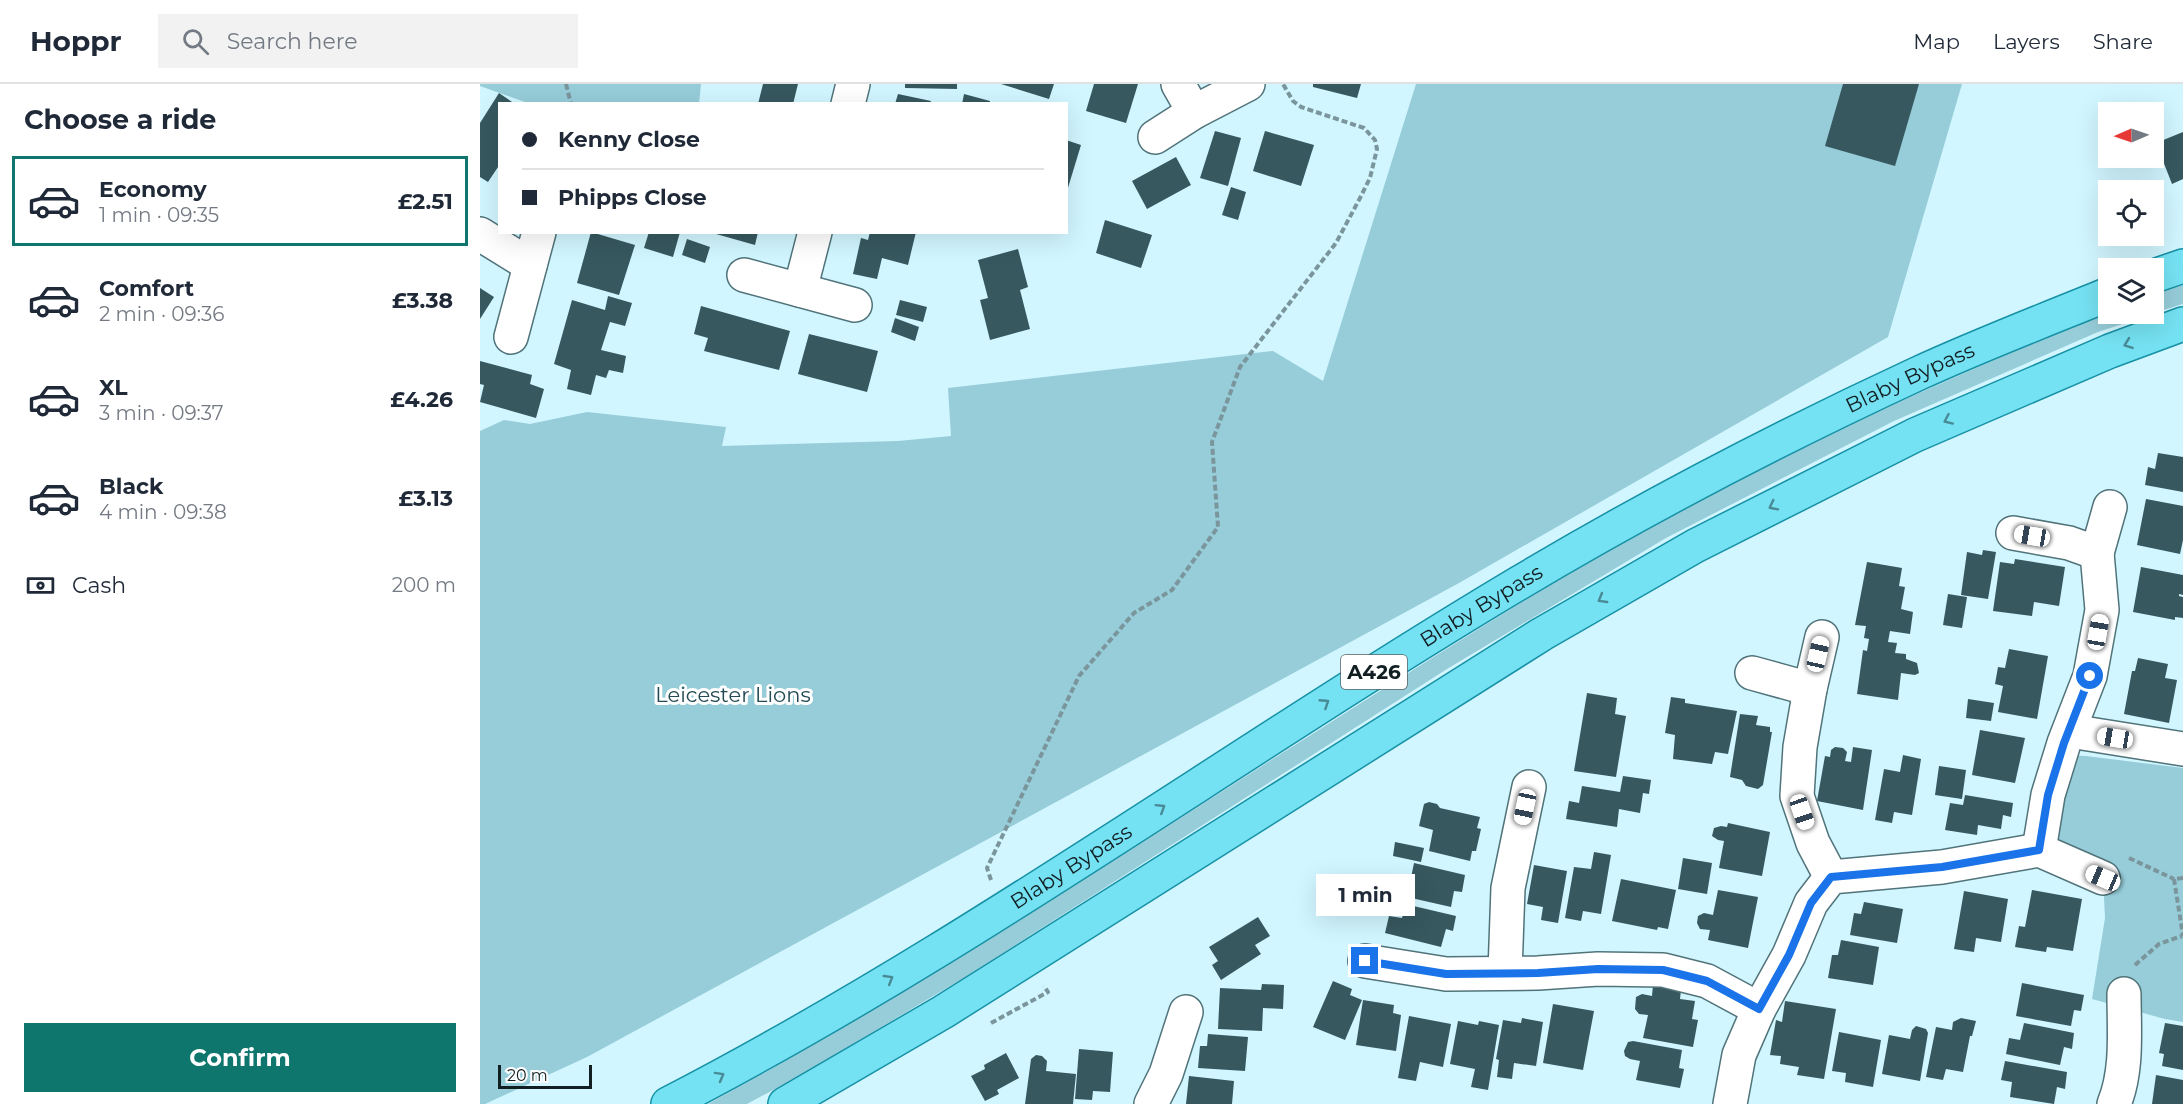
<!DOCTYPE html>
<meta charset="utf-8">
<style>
body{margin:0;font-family:Montserrat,sans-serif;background:#f2f2f3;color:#1f2937;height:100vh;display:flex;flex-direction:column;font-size:22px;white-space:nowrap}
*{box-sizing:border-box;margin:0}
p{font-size:20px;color:#747a83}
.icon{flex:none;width:33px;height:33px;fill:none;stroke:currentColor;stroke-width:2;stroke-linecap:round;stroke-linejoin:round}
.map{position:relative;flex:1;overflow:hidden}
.side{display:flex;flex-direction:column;background:#fff;width:480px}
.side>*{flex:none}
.banner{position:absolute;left:18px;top:18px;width:570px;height:132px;border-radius:0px;box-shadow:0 6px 24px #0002;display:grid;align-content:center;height:132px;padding:0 24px;background:#fff}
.needle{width:39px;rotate:268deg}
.fabs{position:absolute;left:1618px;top:18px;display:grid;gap:12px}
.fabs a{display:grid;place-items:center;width:66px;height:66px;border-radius:0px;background:#fff;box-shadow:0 6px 24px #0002;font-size:30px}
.scale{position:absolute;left:18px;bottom:15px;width:94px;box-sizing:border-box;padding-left:6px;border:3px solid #111f23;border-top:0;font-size:16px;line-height:21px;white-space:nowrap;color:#111f23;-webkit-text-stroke:4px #fff;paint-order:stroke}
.end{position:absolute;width:27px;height:27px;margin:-14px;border:8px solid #1a73e8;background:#fff;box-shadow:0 0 0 3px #fff}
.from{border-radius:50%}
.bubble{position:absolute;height:42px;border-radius:0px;background:#fff;box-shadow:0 6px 24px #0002;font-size:20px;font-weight:700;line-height:42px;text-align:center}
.car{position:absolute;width:18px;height:36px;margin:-18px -9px;border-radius:8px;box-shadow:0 0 4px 2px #0007;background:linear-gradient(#fff 24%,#345 0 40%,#fff 0 76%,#345 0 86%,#fff 0)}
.banner b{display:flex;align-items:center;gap:21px;height:57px;font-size:22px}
.banner b+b{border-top:2px solid #e0e1e3}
.banner i{width:15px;height:15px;background:#1f2937}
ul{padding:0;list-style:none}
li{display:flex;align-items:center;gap:18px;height:90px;margin:0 12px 9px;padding:0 12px;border:3px solid transparent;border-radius:0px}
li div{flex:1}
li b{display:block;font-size:22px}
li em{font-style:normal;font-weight:700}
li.active{border-color:#0f766e}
li>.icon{width:54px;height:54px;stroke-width:1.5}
h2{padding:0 24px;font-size:27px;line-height:72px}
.pay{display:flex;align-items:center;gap:15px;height:66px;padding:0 24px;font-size:22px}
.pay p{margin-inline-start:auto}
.cta{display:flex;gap:12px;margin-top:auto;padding:12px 24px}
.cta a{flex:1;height:69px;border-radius:0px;background:#0f766e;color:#fff;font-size:24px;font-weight:700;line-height:69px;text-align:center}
header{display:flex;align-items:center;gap:36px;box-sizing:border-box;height:84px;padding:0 30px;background:#fff;border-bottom:2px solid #e0e1e3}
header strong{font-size:28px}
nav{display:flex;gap:33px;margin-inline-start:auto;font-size:21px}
.search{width:420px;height:54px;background:#f2f2f3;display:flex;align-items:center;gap:15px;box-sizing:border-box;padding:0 21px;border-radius:0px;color:#747a83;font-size:22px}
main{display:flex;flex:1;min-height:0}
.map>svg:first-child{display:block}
</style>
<header>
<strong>Hoppr</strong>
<div class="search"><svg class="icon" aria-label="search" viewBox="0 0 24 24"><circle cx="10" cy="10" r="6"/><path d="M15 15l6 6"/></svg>Search here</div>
<nav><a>Map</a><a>Layers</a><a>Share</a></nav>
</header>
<main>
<section class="side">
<h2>Choose a ride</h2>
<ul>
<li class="active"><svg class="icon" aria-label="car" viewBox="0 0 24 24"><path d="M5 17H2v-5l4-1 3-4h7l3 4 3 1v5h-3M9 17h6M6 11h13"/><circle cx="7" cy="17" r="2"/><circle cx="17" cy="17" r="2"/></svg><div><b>Economy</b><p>1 min · 09:35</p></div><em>£2.51</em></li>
<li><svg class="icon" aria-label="car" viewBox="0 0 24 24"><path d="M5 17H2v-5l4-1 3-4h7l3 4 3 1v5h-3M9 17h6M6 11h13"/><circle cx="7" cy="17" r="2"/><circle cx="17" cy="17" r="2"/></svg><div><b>Comfort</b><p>2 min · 09:36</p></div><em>£3.38</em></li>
<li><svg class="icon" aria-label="car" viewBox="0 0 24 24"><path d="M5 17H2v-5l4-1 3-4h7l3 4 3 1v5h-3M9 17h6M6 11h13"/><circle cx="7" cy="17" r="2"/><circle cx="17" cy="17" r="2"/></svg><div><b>XL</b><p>3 min · 09:37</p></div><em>£4.26</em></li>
<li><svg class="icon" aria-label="car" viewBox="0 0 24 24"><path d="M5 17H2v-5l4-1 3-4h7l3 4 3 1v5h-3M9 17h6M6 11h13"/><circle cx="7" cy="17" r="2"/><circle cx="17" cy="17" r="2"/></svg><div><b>Black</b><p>4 min · 09:38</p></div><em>£3.13</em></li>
</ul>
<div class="pay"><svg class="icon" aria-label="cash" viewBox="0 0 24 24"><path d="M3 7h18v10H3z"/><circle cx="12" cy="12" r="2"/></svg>Cash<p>200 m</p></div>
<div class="cta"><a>Confirm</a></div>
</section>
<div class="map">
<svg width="1703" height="1020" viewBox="0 0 1703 1020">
<rect width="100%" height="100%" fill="#d1f6ff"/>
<g fill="#96cdd9">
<polygon points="0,0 221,0 219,20 48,19 0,2"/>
<polygon points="936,0 1482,0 1408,253 979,499 107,973 5,1020 0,1020 0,347 24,336 50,340 107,328 246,343 242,362 418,357 471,352 468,304 793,267 843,297"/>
<polygon points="1703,201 1703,220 1674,229 1674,211"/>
<path d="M1629,228L1673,230L1618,248L1414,337L1186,454L967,585L485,893L319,992L267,1020H228C449,900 658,760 870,626C963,567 1057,507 1153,453C1259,394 1369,339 1480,291C1529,269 1579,249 1629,228Z"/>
<polygon points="1581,671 1606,672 1703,684 1703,938 1685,935 1612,915 1625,834 1623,794 1559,766"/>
</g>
<g fill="#37585f">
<polygon points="283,0 318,0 313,20 278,20"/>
<polygon points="425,0 477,0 477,5 425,4"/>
<polygon points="521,0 574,0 569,15"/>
<polygon points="614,0 658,0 646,39 606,27"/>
<polygon points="833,0 881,0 877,14 833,3"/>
<polygon points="1363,0 1439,0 1415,82 1345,62"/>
<polygon points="19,9 35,20 20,20 20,80 8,98 0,93 0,39"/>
<polygon points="418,10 451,17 450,20 415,20"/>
<polygon points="484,10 510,17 510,20 482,20"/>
<polygon points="735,47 761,54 748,102 720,94"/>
<polygon points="785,47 834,61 821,102 773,87"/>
<polygon points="1703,48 1703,95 1692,100 1676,59"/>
<polygon points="586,56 601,61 587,107 586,107"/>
<polygon points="696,73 711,101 667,125 652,97"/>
<polygon points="751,103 766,108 758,136 742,131"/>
<polygon points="625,136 672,151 661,184 616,169"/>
<polygon points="111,148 155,161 139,211 97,199"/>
<polygon points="169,148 200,148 193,173 164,164"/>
<polygon points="229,148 278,148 275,161"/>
<polygon points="390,148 436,148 428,181 402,174 397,195 373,190 381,154 388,156"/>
<polygon points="207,155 230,163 225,179 202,171"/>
<polygon points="538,165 548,203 540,206 550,245 510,256 500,216 508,214 498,176"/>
<polygon points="0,204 14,213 0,235"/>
<polygon points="128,212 152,219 145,242 130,238 121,266 146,272 143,289 129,286 126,294 116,291 111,311 87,305 91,286 74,280 92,216 125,226"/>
<polygon points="420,216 447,223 443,238 416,231"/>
<polygon points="221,222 310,247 299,286 224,267 228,254 214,250"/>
<polygon points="415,234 439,243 435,257 411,248"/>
<polygon points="329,250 398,267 387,308 318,290"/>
<polygon points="0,277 52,291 50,300 64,305 56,334 0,318 4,301 0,300"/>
<polygon points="1678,369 1703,373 1703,408 1665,401 1668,383 1675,385"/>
<polygon points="1666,415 1703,422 1703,456 1700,470 1657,461"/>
<polygon points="1503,466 1516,468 1508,515 1481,511 1487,468 1502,471"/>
<polygon points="1535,475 1585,483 1579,522 1554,518 1552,532 1513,527 1520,478 1534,480"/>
<polygon points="1387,478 1422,484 1419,502 1425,503 1421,525 1433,528 1430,550 1410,547 1408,558 1417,559 1415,569 1426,570 1426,575 1437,579 1439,589 1435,591 1421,589 1418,616 1377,610 1383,566 1387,567 1389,555 1384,554 1386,542 1375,541"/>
<polygon points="1661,483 1703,491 1703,511 1699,510 1699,512 1703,513 1703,534 1695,533 1695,536 1653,528"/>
<polygon points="1468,510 1487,513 1482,544 1463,541"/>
<polygon points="1529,565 1568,572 1557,635 1518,628 1523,602 1515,600 1518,583 1525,584"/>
<polygon points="1658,574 1688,580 1685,594 1697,596 1689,639 1644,630 1652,587 1655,587"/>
<polygon points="1107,609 1137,614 1135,630 1146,632 1136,693 1094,687"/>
<polygon points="1191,613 1205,615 1205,619 1257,627 1248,670 1235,668 1232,680 1193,675 1195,651 1185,649"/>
<polygon points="1488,615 1514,619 1511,637 1486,634"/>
<polygon points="1260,630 1278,632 1276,641 1290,643 1290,648 1292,648 1283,701 1278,705 1266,702 1262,696 1250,693"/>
<polygon points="1500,646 1545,654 1535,699 1492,691"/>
<polygon points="1355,663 1363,664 1367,668 1365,677 1371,678 1373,663 1392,666 1383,726 1337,717 1345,672 1350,673 1351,666"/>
<polygon points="1423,671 1441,675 1432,731 1414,728 1412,739 1395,736 1404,685 1420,688"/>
<polygon points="1459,682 1486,686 1482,715 1455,711"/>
<polygon points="1143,692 1171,696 1169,710 1163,709 1160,729 1139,725 1137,743 1086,735 1089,717 1099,719 1102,702 1140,708"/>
<polygon points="1485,711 1533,719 1531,733 1523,731 1521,745 1498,741 1497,751 1465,746 1470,719 1483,721"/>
<polygon points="949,718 957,720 960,724 1000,733 997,744 1001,745 996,767 992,767 990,777 949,767 953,746 939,742 944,720"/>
<polygon points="1248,739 1290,748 1282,792 1239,784 1244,757 1238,756 1232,752 1234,744 1241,742 1247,743"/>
<polygon points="915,758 944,764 941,778 913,772"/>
<polygon points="1114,768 1131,771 1121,830 1103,827 1101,837 1085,834 1094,783 1111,785"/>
<polygon points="1203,774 1232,779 1227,810 1198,805"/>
<polygon points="934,779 985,791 982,808 974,807 971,823 927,813"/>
<polygon points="1054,781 1087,787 1078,839 1061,836 1063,823 1047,820"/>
<polygon points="1141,795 1196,806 1188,845 1178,843 1177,846 1132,837"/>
<polygon points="1238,806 1278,813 1268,864 1228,856 1230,846 1220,845 1217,839 1218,832 1224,829 1233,831"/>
<polygon points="1552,806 1602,815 1593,867 1567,863 1566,868 1535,863 1539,842 1545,843"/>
<polygon points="1484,807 1528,815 1521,858 1496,854 1494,868 1474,865"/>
<polygon points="1384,818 1423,825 1417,859 1370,851 1374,829 1381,830"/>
<polygon points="925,820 976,832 973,847 966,845 961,863 905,849 909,832 922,834"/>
<polygon points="778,833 790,852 775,861 781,870 741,896 732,881 738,877 729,863"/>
<polygon points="1361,856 1399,863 1393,901 1348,894 1352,871 1358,871"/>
<polygon points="853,897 872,905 870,911 882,916 865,956 833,943"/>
<polygon points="1542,899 1604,911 1601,927 1594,926 1591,942 1536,932"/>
<polygon points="782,900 804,901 803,925 783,924 782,947 738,945 740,904 781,906"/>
<polygon points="1173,901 1201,906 1200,915 1215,917 1212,935 1218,936 1213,963 1163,954 1168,931 1159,930 1155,925 1156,913 1162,910 1172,912"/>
<polygon points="883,916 914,921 913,929 921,931 916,967 876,961"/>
<polygon points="1305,917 1356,925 1344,995 1317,991 1319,983 1300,980 1301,972 1290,971 1296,936 1302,938"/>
<polygon points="1073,920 1114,927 1103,986 1063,979"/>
<polygon points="929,932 971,940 963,983 940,978 936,997 918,994"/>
<polygon points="1042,934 1063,938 1056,982 1034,979 1032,995 1017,993 1019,976 1016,975 1023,936 1041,939"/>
<polygon points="1481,934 1496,937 1492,952 1490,952 1483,988 1466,985 1463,996 1446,993 1456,943 1472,946 1473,938"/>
<polygon points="978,937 998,941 999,937 1019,941 1008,1006 991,1003 995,985 970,980"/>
<polygon points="1544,939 1594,949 1592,965 1584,963 1580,981 1526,970 1529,954 1540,956"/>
<polygon points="1685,939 1703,942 1703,986 1682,982 1684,970 1679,969"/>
<polygon points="1436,942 1446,945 1448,949 1440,997 1402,990 1409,951 1430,955 1432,946"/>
<polygon points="1359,948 1401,956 1393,1003 1365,998 1366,989 1352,987"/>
<polygon points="728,950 768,953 765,987 718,984 720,962 727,962"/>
<polygon points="1153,957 1202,966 1199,984 1204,985 1200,1004 1156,996 1160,977 1150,975 1145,972 1144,967 1148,958"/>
<polygon points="599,965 633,968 630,1008 613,1007 612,1016 595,1015"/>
<polygon points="526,969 539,994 517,1006 519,1010 505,1017 491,992 505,985 504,981"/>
<polygon points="556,971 562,972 567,977 566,987 596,990 593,1020 545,1020 551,975"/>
<polygon points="1525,977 1587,988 1585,1005 1577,1003 1574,1020 1530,1013 1532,998 1521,996"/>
<polygon points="1676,991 1703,996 1703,1020 1672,1020"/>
<polygon points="709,992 754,997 752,1020 706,1020"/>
</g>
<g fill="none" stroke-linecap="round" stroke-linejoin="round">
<defs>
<g id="minor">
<polyline points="698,0 714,28"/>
<polyline points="368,20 373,0"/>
<polyline points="675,53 714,28 768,0"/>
<polyline points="0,150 50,181"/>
<polyline points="264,191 375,221"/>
<polyline points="320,206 335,148"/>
<polyline points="31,253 59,148"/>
<polyline points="1533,449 1589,459 1617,469 1622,526 1610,592 1584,659 1568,711 1559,766"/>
<polyline points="1617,469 1630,423"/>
<polyline points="1342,553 1330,605 1320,663 1317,712 1333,759 1351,793"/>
<polyline points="1272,589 1330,605"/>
<polyline points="1590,647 1703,665"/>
<polyline points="885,877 966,890 1058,889 1118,885 1183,886 1227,897 1279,925"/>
<polyline points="1025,888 1028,804 1049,703"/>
<polyline points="671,1020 686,990 706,928"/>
<polyline points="1250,1020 1259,971 1279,925 1309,871 1331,819 1351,793 1462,783 1559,766 1623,794"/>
<path d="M1634,1020C1648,986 1644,946 1644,910"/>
</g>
<g id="major">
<polyline points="1674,192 1703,182"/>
<path id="s1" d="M188,1020C484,867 754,669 1039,499C1168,422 1301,353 1437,290C1500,261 1565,236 1629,210"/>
<polyline points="305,1020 463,928 1062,550 1215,462 1435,351 1630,267 1703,240"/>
</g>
</defs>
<use href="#minor" stroke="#51737a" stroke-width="36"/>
<use href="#major" stroke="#1691a5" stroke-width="36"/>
<g stroke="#7b959c" stroke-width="4" stroke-dasharray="6 3" stroke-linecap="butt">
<polyline points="86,0 91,20"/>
<polyline points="1649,774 1694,795"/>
<polyline points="1703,794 1694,795 1703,852"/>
<polyline points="511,796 507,784 599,592 654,529 692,506 738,443 732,358 760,283 856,159 880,114 890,94 897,65 895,56 884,44 821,23 813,17 803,0"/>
<polyline points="1655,881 1679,860 1702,852"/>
<polyline points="511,939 568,908 564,902"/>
</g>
<use href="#minor" stroke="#fff" stroke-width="33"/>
<use href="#major" stroke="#75e2f3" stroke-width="33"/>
</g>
<defs><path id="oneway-chevron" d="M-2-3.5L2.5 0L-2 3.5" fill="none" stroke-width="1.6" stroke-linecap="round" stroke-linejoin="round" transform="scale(1.5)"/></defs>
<g stroke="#488a95">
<use href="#oneway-chevron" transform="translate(1648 260) rotate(160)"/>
<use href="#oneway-chevron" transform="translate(1468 336) rotate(156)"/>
<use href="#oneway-chevron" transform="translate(1293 422) rotate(153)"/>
<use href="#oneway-chevron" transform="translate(1122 515) rotate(150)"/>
<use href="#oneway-chevron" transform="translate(845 619) rotate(-33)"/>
<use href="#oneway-chevron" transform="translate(681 724) rotate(-32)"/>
<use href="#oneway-chevron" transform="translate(409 895) rotate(-31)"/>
<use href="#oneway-chevron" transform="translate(240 992) rotate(-29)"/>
</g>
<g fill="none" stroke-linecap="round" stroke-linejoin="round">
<polyline stroke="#1a73e8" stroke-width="8" points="885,877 966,890 1058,889 1118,885 1183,886 1227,897 1279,925 1309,871 1331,819 1351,793 1462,783 1559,766 1568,711 1584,659 1610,592"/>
</g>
<g text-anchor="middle" stroke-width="6" stroke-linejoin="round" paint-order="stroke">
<rect fill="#fff" stroke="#586265" stroke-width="1.5" x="861" y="571" width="66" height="34" rx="4.5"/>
<g font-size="20" font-weight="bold" fill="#111f23">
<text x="894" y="595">A426</text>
</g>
<g font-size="21" fill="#111f23" stroke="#fff">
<text dy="7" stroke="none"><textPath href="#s1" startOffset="1440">Blaby Bypass</textPath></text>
<text dy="7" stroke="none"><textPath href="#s1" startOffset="954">Blaby Bypass</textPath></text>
<text dy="7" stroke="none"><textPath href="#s1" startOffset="468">Blaby Bypass</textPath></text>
</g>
<g font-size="21" fill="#234b53" stroke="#fff">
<text x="253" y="618">Leicester Lions</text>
</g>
</g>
</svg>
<div class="fabs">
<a><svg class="needle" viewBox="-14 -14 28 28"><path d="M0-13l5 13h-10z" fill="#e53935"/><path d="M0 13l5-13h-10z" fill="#747a83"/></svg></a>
<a><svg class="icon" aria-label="locate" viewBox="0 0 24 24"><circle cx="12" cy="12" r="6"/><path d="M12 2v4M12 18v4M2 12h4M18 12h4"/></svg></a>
<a><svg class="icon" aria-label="layers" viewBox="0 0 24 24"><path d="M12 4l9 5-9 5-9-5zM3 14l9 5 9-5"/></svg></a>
</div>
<div class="scale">20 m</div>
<i class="end from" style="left:1610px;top:592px"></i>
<i class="end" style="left:885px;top:877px"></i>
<div class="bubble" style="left:836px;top:790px;width:99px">1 min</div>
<i class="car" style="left:1552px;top:452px;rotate:280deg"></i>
<i class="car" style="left:1618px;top:548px;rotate:10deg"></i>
<i class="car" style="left:1338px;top:570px;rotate:13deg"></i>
<i class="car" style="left:1635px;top:654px;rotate:279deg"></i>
<i class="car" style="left:1045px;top:723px;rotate:192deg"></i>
<i class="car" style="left:1322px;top:728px;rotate:161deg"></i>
<i class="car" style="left:1623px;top:794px;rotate:293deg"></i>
<div class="banner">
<b><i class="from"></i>Kenny Close</b>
<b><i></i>Phipps Close</b>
</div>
</div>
</main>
